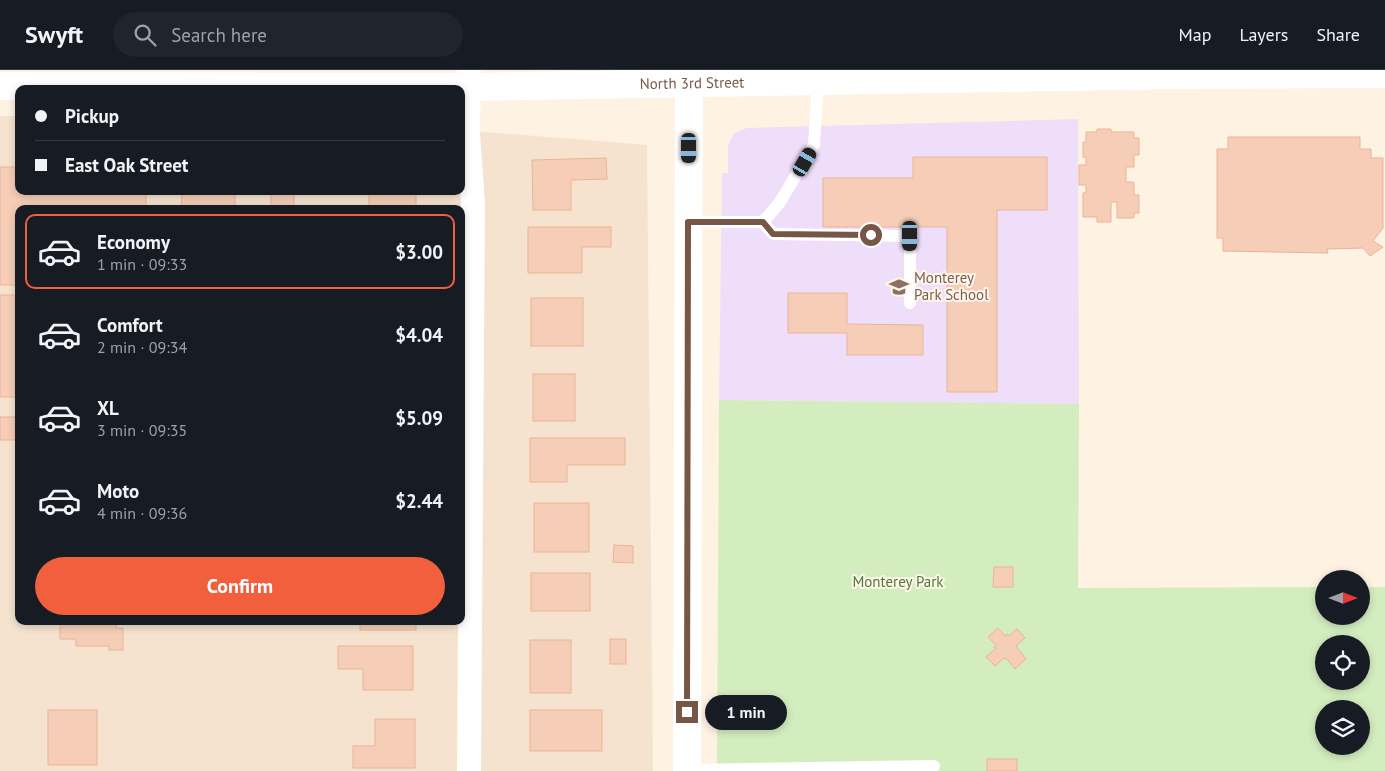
<!DOCTYPE html>
<meta charset="utf-8">
<style>
body{margin:0;font-family:"PT Sans",sans-serif;background:#20242c;color:#f1f3f6;height:100vh;display:flex;flex-direction:column;font-size:19px;white-space:nowrap}
*{box-sizing:border-box;margin:0}
p{font-size:16px;color:#9ea1a6}
.icon{flex:none;width:28px;height:28px;fill:none;stroke:currentColor;stroke-width:2;stroke-linecap:round;stroke-linejoin:round}
.map{position:relative;flex:1;overflow:hidden}
.side{position:absolute;left:15px;top:135px;width:450px;height:420px;display:flex;flex-direction:column;background:#171b24;border-radius:10px;box-shadow:0 2px 8px #0003}
.side>*{flex:none}
.top-card{position:absolute;left:15px;top:15px;width:450px;height:110px;border-radius:10px;box-shadow:0 2px 8px #0003;display:grid;align-content:center;height:110px;padding:0 20px;background:#171b24}
.needle{width:32px;rotate:90deg}
.buttons{position:absolute;left:1315px;top:500px;display:grid;gap:10px}
.buttons a{display:grid;place-items:center;width:55px;height:55px;border-radius:50%;background:#171b24;box-shadow:0 2px 8px #0003;font-size:25px}
.end{position:absolute;width:22px;height:22px;margin:-11px;border:6px solid #775646;background:#fff;box-shadow:0 0 0 2px #fff}
.from{border-radius:50%}
.bubble{position:absolute;height:35px;border-radius:18px;background:#171b24;box-shadow:0 2px 8px #0003;font-size:16px;font-weight:700;line-height:35px;text-align:center}
.car{position:absolute;width:15px;height:30px;margin:-15px -8px;border-radius:6px;box-shadow:0 0 4px 1px #0007;background:linear-gradient(#222 24%,#8ab4d8 0 40%,#222 0 76%,#8ab4d8 0 86%,#222 0)}
.top-card b{display:flex;align-items:center;gap:18px;height:48px;font-size:19px}
.top-card b+b{border-top:1px solid #363941}
.top-card i{width:12px;height:12px;background:#f1f3f6}
ul{padding:9px 0 0;list-style:none}
li{display:flex;align-items:center;gap:15px;height:75px;margin:0 10px 8px;padding:0 10px;border:2px solid transparent;border-radius:10px}
li div{flex:1}
li b{display:block;font-size:19px}
li em{font-style:normal;font-weight:700}
li.on{border-color:#f25f3d}
li>.icon{width:45px;height:45px;stroke-width:1.5}
.action{display:flex;gap:10px;margin-top:auto;padding:10px 20px}
.action a{flex:1;height:58px;border-radius:30px;background:#f25f3d;color:#fff;font-size:20px;font-weight:700;line-height:58px;text-align:center}
header{display:flex;align-items:center;gap:30px;box-sizing:border-box;height:70px;padding:0 25px;background:#171b24;border-bottom:1px solid #363941}
header strong{font-size:24px}
nav{display:flex;gap:28px;margin-inline-start:auto;font-size:18px}
.search{width:350px;height:45px;background:#20242c;display:flex;align-items:center;gap:12px;box-sizing:border-box;padding:0 18px;border-radius:28px;color:#9ea1a6;font-size:19px}
.map>svg:first-child{display:block}
</style>
<header>
<strong>Swyft</strong>
<div class="search"><svg class="icon" aria-label="search" viewBox="0 0 24 24"><circle cx="10" cy="10" r="6"/><path d="M15 15l6 6"/></svg>Search here</div>
<nav><a>Map</a><a>Layers</a><a>Share</a></nav>
</header>
<div class="map">
<svg width="1385" height="701" viewBox="0 0 1385 701">
<rect width="100%" height="100%" fill="#fef2e2"/>
<path fill="#f6e3cf" fill-rule="evenodd" d="M0,46H19V121H461V60L647,75L653,701H0ZM19,139H461V551H19Z"/>
<polygon fill="#efdefa" points="1078,49 1079,334 719,330 722,103 728,103 728,75 734,63 747,58"/>
<path fill="#d3edbf" fill-rule="evenodd" d="M719,330L1079,334L1078,518L1324,517V546H1361V517H1385V701H717ZM1324,574H1361V611H1324ZM1324,639H1361V676H1324Z"/>
<g fill="#f6ceb7" stroke="#eab396">
<polygon points="1097,59 1111,59 1111,62 1134,62 1134,68 1139,68 1139,85 1134,85 1134,97 1126,97 1126,112 1134,112 1134,125 1139,125 1139,143 1134,143 1134,148 1117,148 1117,132 1111,132 1111,152 1097,152 1097,147 1083,147 1083,123 1086,123 1086,115 1079,115 1079,95 1086,95 1086,87 1083,87 1083,72 1086,72 1086,62 1097,62"/>
<polygon points="1228,67 1360,67 1360,79 1371,79 1371,88 1383,88 1383,158 1373,171 1383,177 1370,186 1363,178 1327,179 1328,183 1223,181 1223,168 1217,168 1217,79 1228,79"/>
<polygon points="913,87 1047,87 1047,140 997,140 997,322 947,322 947,157 823,157 823,108 913,108"/>
<polygon points="606,88 607,109 571,110 571,140 533,140 532,90"/>
<polygon points="0,97 19,97 19,121 146,121 146,139 19,139 19,215 0,215"/>
<polygon points="182,121 235,121 235,139 181,139"/>
<rect x="271" y="121" width="23" height="18"/>
<rect x="369" y="121" width="47" height="18"/>
<polygon points="528,157 611,157 611,177 582,177 582,203 528,203"/>
<polygon points="788,223 847,223 847,254 923,255 923,285 847,285 847,263 788,263"/>
<rect x="0" y="225" width="19" height="102"/>
<rect x="531" y="228" width="52" height="48"/>
<rect x="533" y="304" width="42" height="47"/>
<rect x="0" y="347" width="19" height="23"/>
<polygon points="530,368 625,368 625,395 567,395 567,412 530,412"/>
<rect x="534" y="433" width="55" height="49"/>
<polygon points="614,475 633,476 633,493 613,492"/>
<polygon points="994,497 1013,497 1013,517 993,517"/>
<rect x="531" y="503" width="59" height="38"/>
<polygon points="60,551 116,551 116,558 123,558 123,580 109,580 109,576 76,576 76,569 60,569"/>
<rect x="360" y="551" width="56" height="9"/>
<polygon points="998,558 1005,566 1007,564 1009,566 1017,559 1025,568 1016,576 1026,589 1015,599 1007,589 1004,588 995,596 986,587 996,578 994,577 996,575 988,567"/>
<rect x="610" y="569" width="16" height="25"/>
<rect x="530" y="570" width="41" height="53"/>
<polygon points="338,576 413,576 413,620 363,620 363,599 338,599"/>
<rect x="48" y="640" width="49" height="55"/>
<rect x="530" y="640" width="72" height="41"/>
<polygon points="375,649 415,649 415,698 353,698 353,676 375,676"/>
<rect x="987" y="689" width="30" height="12"/>
</g>
<g fill="none" stroke-linecap="round" stroke-linejoin="round">
<g stroke="#fff" stroke-width="12">
<polyline points="688,152 763,152 780,132 814,75 818,12"/>
<polyline points="763,152 773,164 910,166 910,233"/>
<polyline points="687,700 934,696"/>
</g>
<polyline stroke="#fff" stroke-width="24" points="469,701 473,133 468,65 469,0"/>
<g stroke="#fff" stroke-width="28">
<path id="s1" d="M0,16L469,17L1172,5L1385,4"/>
<polyline points="687,701 689,15"/>
</g>
</g>
<g fill="none" stroke-linecap="round" stroke-linejoin="round">
<polyline stroke="#775646" stroke-width="6" points="687,642 688,152 763,152 773,164 871,165"/>
</g>
<defs>
<symbol id="school-bare" viewBox="-9 -9 18 18"><path d="M0-5L7-2L0 1L-7-2ZM-4 1L0 2.5L4 1V4Q0 6-4 4Z" fill="#8d6e63" stroke="#fff6ea" stroke-width="2.5" paint-order="stroke"/></symbol>
</defs>
<g fill-rule="evenodd">
<use href="#school-bare" x="885" y="203" width="28" height="28"/>
</g>
<g text-anchor="middle" stroke-width="4" stroke-linejoin="round" paint-order="stroke">
<g font-size="15" fill="#775646" stroke="#fff6ea">
<text dy="5" stroke="none"><textPath href="#s1" startOffset="692">North 3rd Street</textPath></text>
</g>
<g font-size="15" fill="#785e54" stroke="#fff6ea" text-anchor="start">
<text x="914" y="213">Monterey<tspan x="914" dy="17">Park School</tspan></text>
</g>
<g font-size="15" fill="#4f793b" stroke="#fff6ea">
<text x="898" y="517">Monterey Park</text>
</g>
</g>
</svg>
<div class="buttons">
<a><svg class="needle" viewBox="-14 -14 28 28"><path d="M0-13l5 13h-10z" fill="#e53935"/><path d="M0 13l5-13h-10z" fill="#9ea1a6"/></svg></a>
<a><svg class="icon" aria-label="locate" viewBox="0 0 24 24"><circle cx="12" cy="12" r="6"/><path d="M12 2v4M12 18v4M2 12h4M18 12h4"/></svg></a>
<a><svg class="icon" aria-label="layers" viewBox="0 0 24 24"><path d="M12 4l9 5-9 5-9-5zM3 14l9 5 9-5"/></svg></a>
</div>
<i class="end from" style="left:871px;top:165px"></i>
<i class="end" style="left:687px;top:642px"></i>
<div class="bubble" style="left:705px;top:625px;width:82px">1 min</div>
<i class="car" style="left:689px;top:78px;rotate:180deg"></i>
<i class="car" style="left:805px;top:92px;rotate:30deg"></i>
<i class="car" style="left:910px;top:166px;rotate:180deg"></i>
<div class="top-card">
<b><i class="from"></i>Pickup</b>
<b><i></i>East Oak Street</b>
</div>
<section class="side">
<ul>
<li class="on"><svg class="icon" aria-label="car" viewBox="0 0 24 24"><path d="M5 17H2v-5l4-1 3-4h7l3 4 3 1v5h-3M9 17h6M6 11h13"/><circle cx="7" cy="17" r="2"/><circle cx="17" cy="17" r="2"/></svg><div><b>Economy</b><p>1 min · 09:33</p></div><em>$3.00</em></li>
<li><svg class="icon" aria-label="car" viewBox="0 0 24 24"><path d="M5 17H2v-5l4-1 3-4h7l3 4 3 1v5h-3M9 17h6M6 11h13"/><circle cx="7" cy="17" r="2"/><circle cx="17" cy="17" r="2"/></svg><div><b>Comfort</b><p>2 min · 09:34</p></div><em>$4.04</em></li>
<li><svg class="icon" aria-label="car" viewBox="0 0 24 24"><path d="M5 17H2v-5l4-1 3-4h7l3 4 3 1v5h-3M9 17h6M6 11h13"/><circle cx="7" cy="17" r="2"/><circle cx="17" cy="17" r="2"/></svg><div><b>XL</b><p>3 min · 09:35</p></div><em>$5.09</em></li>
<li><svg class="icon" aria-label="car" viewBox="0 0 24 24"><path d="M5 17H2v-5l4-1 3-4h7l3 4 3 1v5h-3M9 17h6M6 11h13"/><circle cx="7" cy="17" r="2"/><circle cx="17" cy="17" r="2"/></svg><div><b>Moto</b><p>4 min · 09:36</p></div><em>$2.44</em></li>
</ul>
<div class="action"><a>Confirm</a></div>
</section>
</div>
